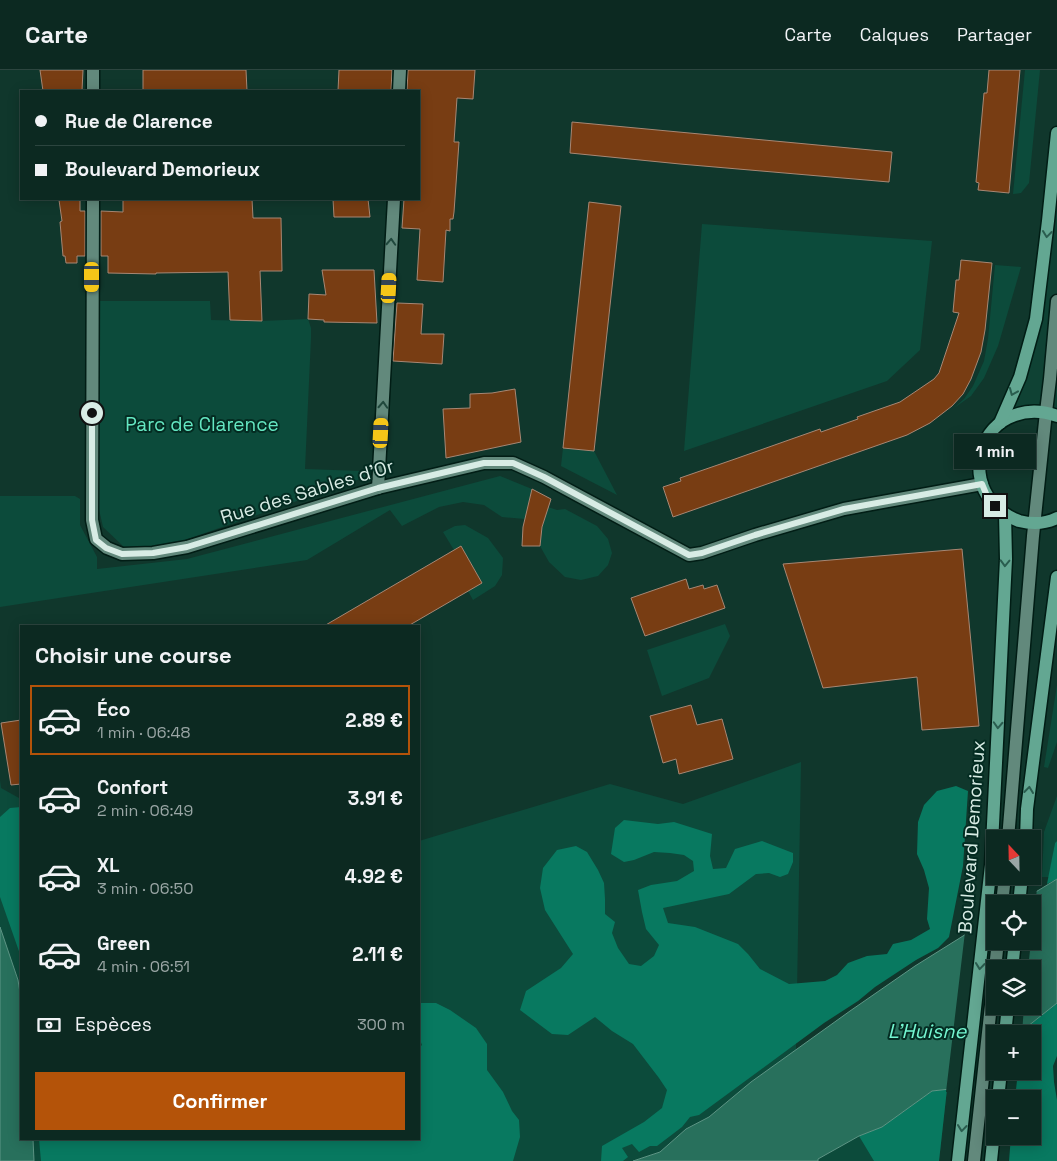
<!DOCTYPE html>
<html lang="fr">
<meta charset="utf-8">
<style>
body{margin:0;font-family:"Space Grotesk",sans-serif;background:#1a352e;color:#f1f3f6;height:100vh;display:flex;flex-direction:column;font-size:19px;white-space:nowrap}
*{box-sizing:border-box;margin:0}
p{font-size:16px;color:#9aa6a5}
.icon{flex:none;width:28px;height:28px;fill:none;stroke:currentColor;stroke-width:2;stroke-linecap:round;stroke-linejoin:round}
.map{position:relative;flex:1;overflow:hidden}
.details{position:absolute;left:20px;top:555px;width:400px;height:515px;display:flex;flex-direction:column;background:#0c2921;border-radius:0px;box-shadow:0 2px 12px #0003,0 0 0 1px #2c453f}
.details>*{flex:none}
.top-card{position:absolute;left:20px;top:20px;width:400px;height:110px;border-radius:0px;box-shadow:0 2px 12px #0003,0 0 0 1px #2c453f;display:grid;align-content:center;height:110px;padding:0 15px;background:#0c2921}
.needle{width:32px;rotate:338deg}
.controls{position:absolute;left:986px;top:760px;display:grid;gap:10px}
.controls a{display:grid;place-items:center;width:55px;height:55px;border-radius:0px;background:#0c2921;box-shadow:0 2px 12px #0003,0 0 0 1px #2c453f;font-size:25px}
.end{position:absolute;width:22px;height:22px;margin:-11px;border:6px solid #d8ece5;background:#111;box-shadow:0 0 0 2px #111}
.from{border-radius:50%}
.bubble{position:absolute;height:35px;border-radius:0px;background:#0c2921;box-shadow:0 2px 12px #0003,0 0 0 1px #2c453f;font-size:16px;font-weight:700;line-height:35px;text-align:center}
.car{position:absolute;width:15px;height:30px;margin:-15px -8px;border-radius:6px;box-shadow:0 0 4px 1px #0007;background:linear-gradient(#f5c518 24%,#345 0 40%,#f5c518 0 76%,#345 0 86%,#f5c518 0)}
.top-card b{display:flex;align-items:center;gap:18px;height:48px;font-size:19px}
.top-card b+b{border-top:1px solid #2c453f}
.top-card i{width:12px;height:12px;background:#f1f3f6}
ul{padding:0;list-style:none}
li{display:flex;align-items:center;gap:15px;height:70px;margin:0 10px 8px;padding:0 5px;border:2px solid transparent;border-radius:0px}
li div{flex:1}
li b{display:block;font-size:19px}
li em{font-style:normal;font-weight:700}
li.on{border-color:#b45309}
li>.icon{width:45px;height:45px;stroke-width:1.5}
h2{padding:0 15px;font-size:22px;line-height:60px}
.pay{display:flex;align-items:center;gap:12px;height:55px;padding:0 15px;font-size:19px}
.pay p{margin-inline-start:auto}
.action{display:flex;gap:10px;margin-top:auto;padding:10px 15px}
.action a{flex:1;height:58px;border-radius:0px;background:#b45309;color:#fff;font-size:20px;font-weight:700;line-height:58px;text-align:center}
header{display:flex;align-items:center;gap:30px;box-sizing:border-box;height:70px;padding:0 25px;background:#0c2921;border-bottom:1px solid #2c453f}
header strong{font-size:24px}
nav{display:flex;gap:28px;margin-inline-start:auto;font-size:18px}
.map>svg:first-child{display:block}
</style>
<header>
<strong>Carte</strong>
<nav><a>Carte</a><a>Calques</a><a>Partager</a></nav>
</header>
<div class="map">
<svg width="1057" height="1091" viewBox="0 0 1057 1091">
<rect width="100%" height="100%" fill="#10372c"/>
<polygon fill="#0f4234" points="1057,57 1057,346 1008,348 1036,249"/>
<g fill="#0c4b3b">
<polygon points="1025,0 1040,0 1029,113 1021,123 1013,124"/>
<polygon points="702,154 932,171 920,280 887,311 684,381"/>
<polygon points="995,195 1021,197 998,276 984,308 971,326 954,338 964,329 973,316 984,291 988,269"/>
<polygon points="97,231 210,231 211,250 262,251 308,249 311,258 311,268 305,399 362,401 365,403 365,407 363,408 182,471 149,479 124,477 103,457 98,435"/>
<polygon points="563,378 594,381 617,425 561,396"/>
<polygon points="500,406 532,419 525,449 502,447 484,435 463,432 439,437 402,456 390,440 307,490 0,537 0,426 75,426 80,429 80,455 97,487 97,499 187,489"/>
<polygon points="548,437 557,440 565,439 597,456 608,469 612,483 608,495 598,506 581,510 565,507 549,492 540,476 542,458"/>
<polygon points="465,455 488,468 503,488 502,505 495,516 473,530 468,521 482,513 461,476 454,480 443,462 455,456"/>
<polygon points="725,554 730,566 709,608 662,626 647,580"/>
<polygon points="1057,615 1057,672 1048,698 1044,697"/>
<polygon points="801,692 796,980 751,1012 709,1047 686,1059 660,1082 633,1091 34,1091 33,1069 419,1069 419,771 610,714 683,734"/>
<polygon points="0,710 1,718 19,728 21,727 21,929 18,910 0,857"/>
<polygon points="1057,726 1057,771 1055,773 1049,807 1042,807 1044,762"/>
<polygon points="947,1019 939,1091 818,1091 818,1089 859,1066"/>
</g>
<g fill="#087960">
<polygon points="956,716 968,721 963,796 949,867 938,878 916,890 875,917 858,931 824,953 699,1045 690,1047 682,1057 657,1076 650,1076 639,1082 632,1074 622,1078 628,1087 623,1091 601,1091 602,1076 644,1052 662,1038 667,1020 659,1008 633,974 612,961 595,947 568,965 552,964 520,940 526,921 561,898 573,884 545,840 540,818 543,798 557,780 576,776 587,782 598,800 604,813 605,829 605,844 615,852 612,863 618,878 629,894 641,896 654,886 659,875 646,859 642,842 638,820 651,815 677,811 694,801 693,791 684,785 670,783 654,782 634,790 624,792 611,784 615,758 624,750 658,754 674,752 712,764 710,786 713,799 726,798 735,779 762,771 793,783 793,792 788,804 780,807 769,803 756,804 729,824 663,838 668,853 695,857 738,874 748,884 760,899 789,914 825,911 837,905 848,893 867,886 887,884 893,874 911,870 930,859 927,849 929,818 924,800 917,784 918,752 924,735 937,721"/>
<polygon points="21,737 21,887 0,827 0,747 10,738"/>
<polygon points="1057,771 1057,809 1047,814 1055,773"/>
<polygon points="419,933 436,933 450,940 476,958 487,974 487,1000 503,1022 512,1041 519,1050 520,1067 513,1091 41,1091 39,1069 419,1069 419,978 422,975 419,967"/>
<polygon points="1057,933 1057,986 1053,996 1054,1012 1057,1030 1057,1091 1009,1091 1011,1066 1032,1066 1032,1029 1015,1029 1018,1001 1032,1001 1032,964 1022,964 1022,960"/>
<polygon points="947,1019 939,1091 874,1091 859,1066 882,1057 932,1021"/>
</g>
<g fill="#28705c" stroke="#5d9585" fill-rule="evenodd">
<path d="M1057,809V933L1018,964H995L950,1019L932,1021L882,1057L859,1066L818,1089V1091H633L660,1082L686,1059L709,1047L751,1012L850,941L915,896L995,846V871H1032V834H1016ZM995,899H1032V936H995Z"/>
<polygon points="0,857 18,910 21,929 21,1069 33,1069 34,1091 0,1091"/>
</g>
<g fill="#10372c">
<polygon points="1037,818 1033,859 1032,834 1013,834 1014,832"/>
<polygon points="995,844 995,871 1031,871 1028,899 995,899 995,936 1024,936 1022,964 995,964 995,985 952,1021 946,1022 965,862"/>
</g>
<g fill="#783d13" stroke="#a78774">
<polygon points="40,0 83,0 82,21 43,21"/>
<polygon points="143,0 246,0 247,21 143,21"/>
<polygon points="339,0 392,0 391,21 338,21"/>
<polygon points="408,0 475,0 473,29 457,28 454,72 459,72 454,142 453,149 450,149 450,161 446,160 443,212 417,210 420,159 402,158 404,129 419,129 420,21 407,21"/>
<polygon points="989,0 1020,0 1009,123 978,120 979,113 976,112 984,23 987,23"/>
<polygon points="572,52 892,82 889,112 680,94 570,83"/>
<polygon points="80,129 80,141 85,141 85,186 77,186 77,193 66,193 65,186 63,186 60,152 62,151 59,130"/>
<polygon points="123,129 252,129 253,148 281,148 282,201 260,201 262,251 230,250 228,202 156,203 156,204 108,203 108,186 101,186 101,141 123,142"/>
<polygon points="333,129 368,129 370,147 334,147"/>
<polygon points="589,132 621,136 594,381 563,378"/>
<polygon points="961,190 992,193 985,260 981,282 971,309 963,324 952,336 930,353 907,365 673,447 663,417 681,411 680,408 735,389 820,359 821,362 858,349 857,347 900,332 934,309 939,303 959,243 953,242 956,210 959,210"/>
<polygon points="322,200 374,200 377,253 324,252 324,250 308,249 309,224 326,225"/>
<polygon points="397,233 423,234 421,264 444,264 442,294 393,291"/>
<polygon points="515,319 521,372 446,388 443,339 470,338 470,324 492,323"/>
<polygon points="532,419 551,429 542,457 540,476 522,476 523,457"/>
<polygon points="461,476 482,513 408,556 324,556"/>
<polygon points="962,479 979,656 922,660 917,607 823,618 783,494"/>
<polygon points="686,509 689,519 703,515 704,519 717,515 725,538 645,566 631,528"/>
<polygon points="691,635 697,655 722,649 733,689 679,704 676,689 663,693 650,646"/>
<polygon points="21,650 21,714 11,715 1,653"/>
</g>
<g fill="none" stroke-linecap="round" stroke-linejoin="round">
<defs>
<g id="minor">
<polyline points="93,21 93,0"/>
<polyline points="399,21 400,0"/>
<polyline points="93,129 92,450 96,469 107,478 122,484 153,483 187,477 378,418 484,393 513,393 544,407 689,485 702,483 755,465 844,439 982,414"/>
<polyline points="378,418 394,129"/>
<polyline points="1008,769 1033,466 1046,342 1050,309 1057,231"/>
<polyline points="1002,834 1005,806"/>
<polyline points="974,1091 998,871"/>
</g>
<g id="major">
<path d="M1057,346C1041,340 1024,340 1008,348C978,363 970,405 991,431C998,440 1008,447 1019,451C1031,454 1045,454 1057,448"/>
<polyline points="1000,353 1020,307 1036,249 1048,151 1057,63"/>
<polyline points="1026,769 1027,739 1057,507"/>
<polyline points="1019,834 1022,806"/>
<polyline points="1012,899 1015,871"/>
<polyline points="1005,964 1008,936"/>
<polyline points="998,1029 1001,1001"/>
<polyline points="958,1091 991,795 1006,489 1005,444"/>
<polyline points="991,1091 995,1052"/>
</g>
</defs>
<use href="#minor" stroke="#011d15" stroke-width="15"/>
<use href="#major" stroke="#011d15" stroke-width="15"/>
<use href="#minor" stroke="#62897c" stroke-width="12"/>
<use href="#major" stroke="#63a792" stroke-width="12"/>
</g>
<defs><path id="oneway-chevron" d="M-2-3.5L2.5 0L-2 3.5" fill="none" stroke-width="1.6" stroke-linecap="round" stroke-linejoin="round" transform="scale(1.25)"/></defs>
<g stroke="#2a5d4f">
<use href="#oneway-chevron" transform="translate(1047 164) rotate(97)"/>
<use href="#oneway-chevron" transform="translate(1013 322) rotate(113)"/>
<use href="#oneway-chevron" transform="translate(1005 493) rotate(92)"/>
<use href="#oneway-chevron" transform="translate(998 655) rotate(93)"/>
<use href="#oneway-chevron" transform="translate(1029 720) rotate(-83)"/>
<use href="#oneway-chevron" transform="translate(980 896) rotate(96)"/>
<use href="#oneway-chevron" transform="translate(962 1058) rotate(96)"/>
</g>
<g stroke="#20483d">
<use href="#oneway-chevron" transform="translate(391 172) rotate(-87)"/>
<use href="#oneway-chevron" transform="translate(383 335) rotate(-87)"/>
</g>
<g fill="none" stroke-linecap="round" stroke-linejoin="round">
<polyline stroke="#d8ece5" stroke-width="6" points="92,343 92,450 96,470 106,478 122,484 153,483 187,477 378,418 484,393 513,393 544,407 689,485 702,483 755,465 844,439 982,414 987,426 995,436"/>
</g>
<g text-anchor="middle" stroke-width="4" stroke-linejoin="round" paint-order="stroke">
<g font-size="19" fill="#64e7c2" stroke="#042c22">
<text x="202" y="361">Parc de Clarence</text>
</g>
<g font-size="19" fill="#d8ece5" stroke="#042c22">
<text transform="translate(307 421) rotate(-17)" y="7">Rue des Sables d'Or</text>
<text transform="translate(971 767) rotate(-86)" y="7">Boulevard Demorieux</text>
</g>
<g font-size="20" font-style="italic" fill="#74f6d0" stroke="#042c22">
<text x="927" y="968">L'Huisne</text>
</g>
</g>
</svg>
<div class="controls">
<a><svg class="needle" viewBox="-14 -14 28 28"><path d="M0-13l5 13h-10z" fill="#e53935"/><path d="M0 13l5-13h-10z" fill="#9aa6a5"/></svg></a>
<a><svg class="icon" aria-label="locate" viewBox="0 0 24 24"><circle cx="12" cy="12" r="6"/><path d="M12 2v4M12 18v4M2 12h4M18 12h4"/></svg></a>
<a><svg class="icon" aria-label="layers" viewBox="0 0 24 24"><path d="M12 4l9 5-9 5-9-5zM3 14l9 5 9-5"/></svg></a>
<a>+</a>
<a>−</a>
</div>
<i class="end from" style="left:92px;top:343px"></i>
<i class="end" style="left:995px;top:436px"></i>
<div class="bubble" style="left:954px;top:364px;width:82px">1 min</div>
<i class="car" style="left:92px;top:207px;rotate:180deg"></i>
<i class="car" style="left:389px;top:218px;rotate:3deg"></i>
<i class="car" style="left:381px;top:363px;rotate:3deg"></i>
<div class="top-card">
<b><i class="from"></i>Rue de Clarence</b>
<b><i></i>Boulevard Demorieux</b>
</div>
<section class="details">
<h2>Choisir une course</h2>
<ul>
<li class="on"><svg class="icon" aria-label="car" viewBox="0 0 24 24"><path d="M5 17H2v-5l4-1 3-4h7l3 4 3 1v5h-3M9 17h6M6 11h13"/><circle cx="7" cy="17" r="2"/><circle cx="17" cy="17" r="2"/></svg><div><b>Éco</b><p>1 min · 06:48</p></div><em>2.89 €</em></li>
<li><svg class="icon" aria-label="car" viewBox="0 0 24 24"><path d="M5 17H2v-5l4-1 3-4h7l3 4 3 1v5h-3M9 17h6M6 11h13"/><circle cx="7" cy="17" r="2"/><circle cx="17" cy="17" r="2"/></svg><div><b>Confort</b><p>2 min · 06:49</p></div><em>3.91 €</em></li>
<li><svg class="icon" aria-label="car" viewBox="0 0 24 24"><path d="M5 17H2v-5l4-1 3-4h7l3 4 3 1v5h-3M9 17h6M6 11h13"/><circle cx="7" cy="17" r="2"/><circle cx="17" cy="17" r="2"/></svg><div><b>XL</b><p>3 min · 06:50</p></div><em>4.92 €</em></li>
<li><svg class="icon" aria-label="car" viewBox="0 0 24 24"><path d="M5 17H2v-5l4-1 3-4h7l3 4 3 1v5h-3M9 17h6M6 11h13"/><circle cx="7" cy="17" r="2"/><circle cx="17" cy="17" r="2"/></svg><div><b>Green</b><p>4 min · 06:51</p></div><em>2.11 €</em></li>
</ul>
<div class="pay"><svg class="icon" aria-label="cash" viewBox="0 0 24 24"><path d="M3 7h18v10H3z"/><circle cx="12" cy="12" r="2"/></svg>Espèces<p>300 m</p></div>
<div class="action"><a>Confirmer</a></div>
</section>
</div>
